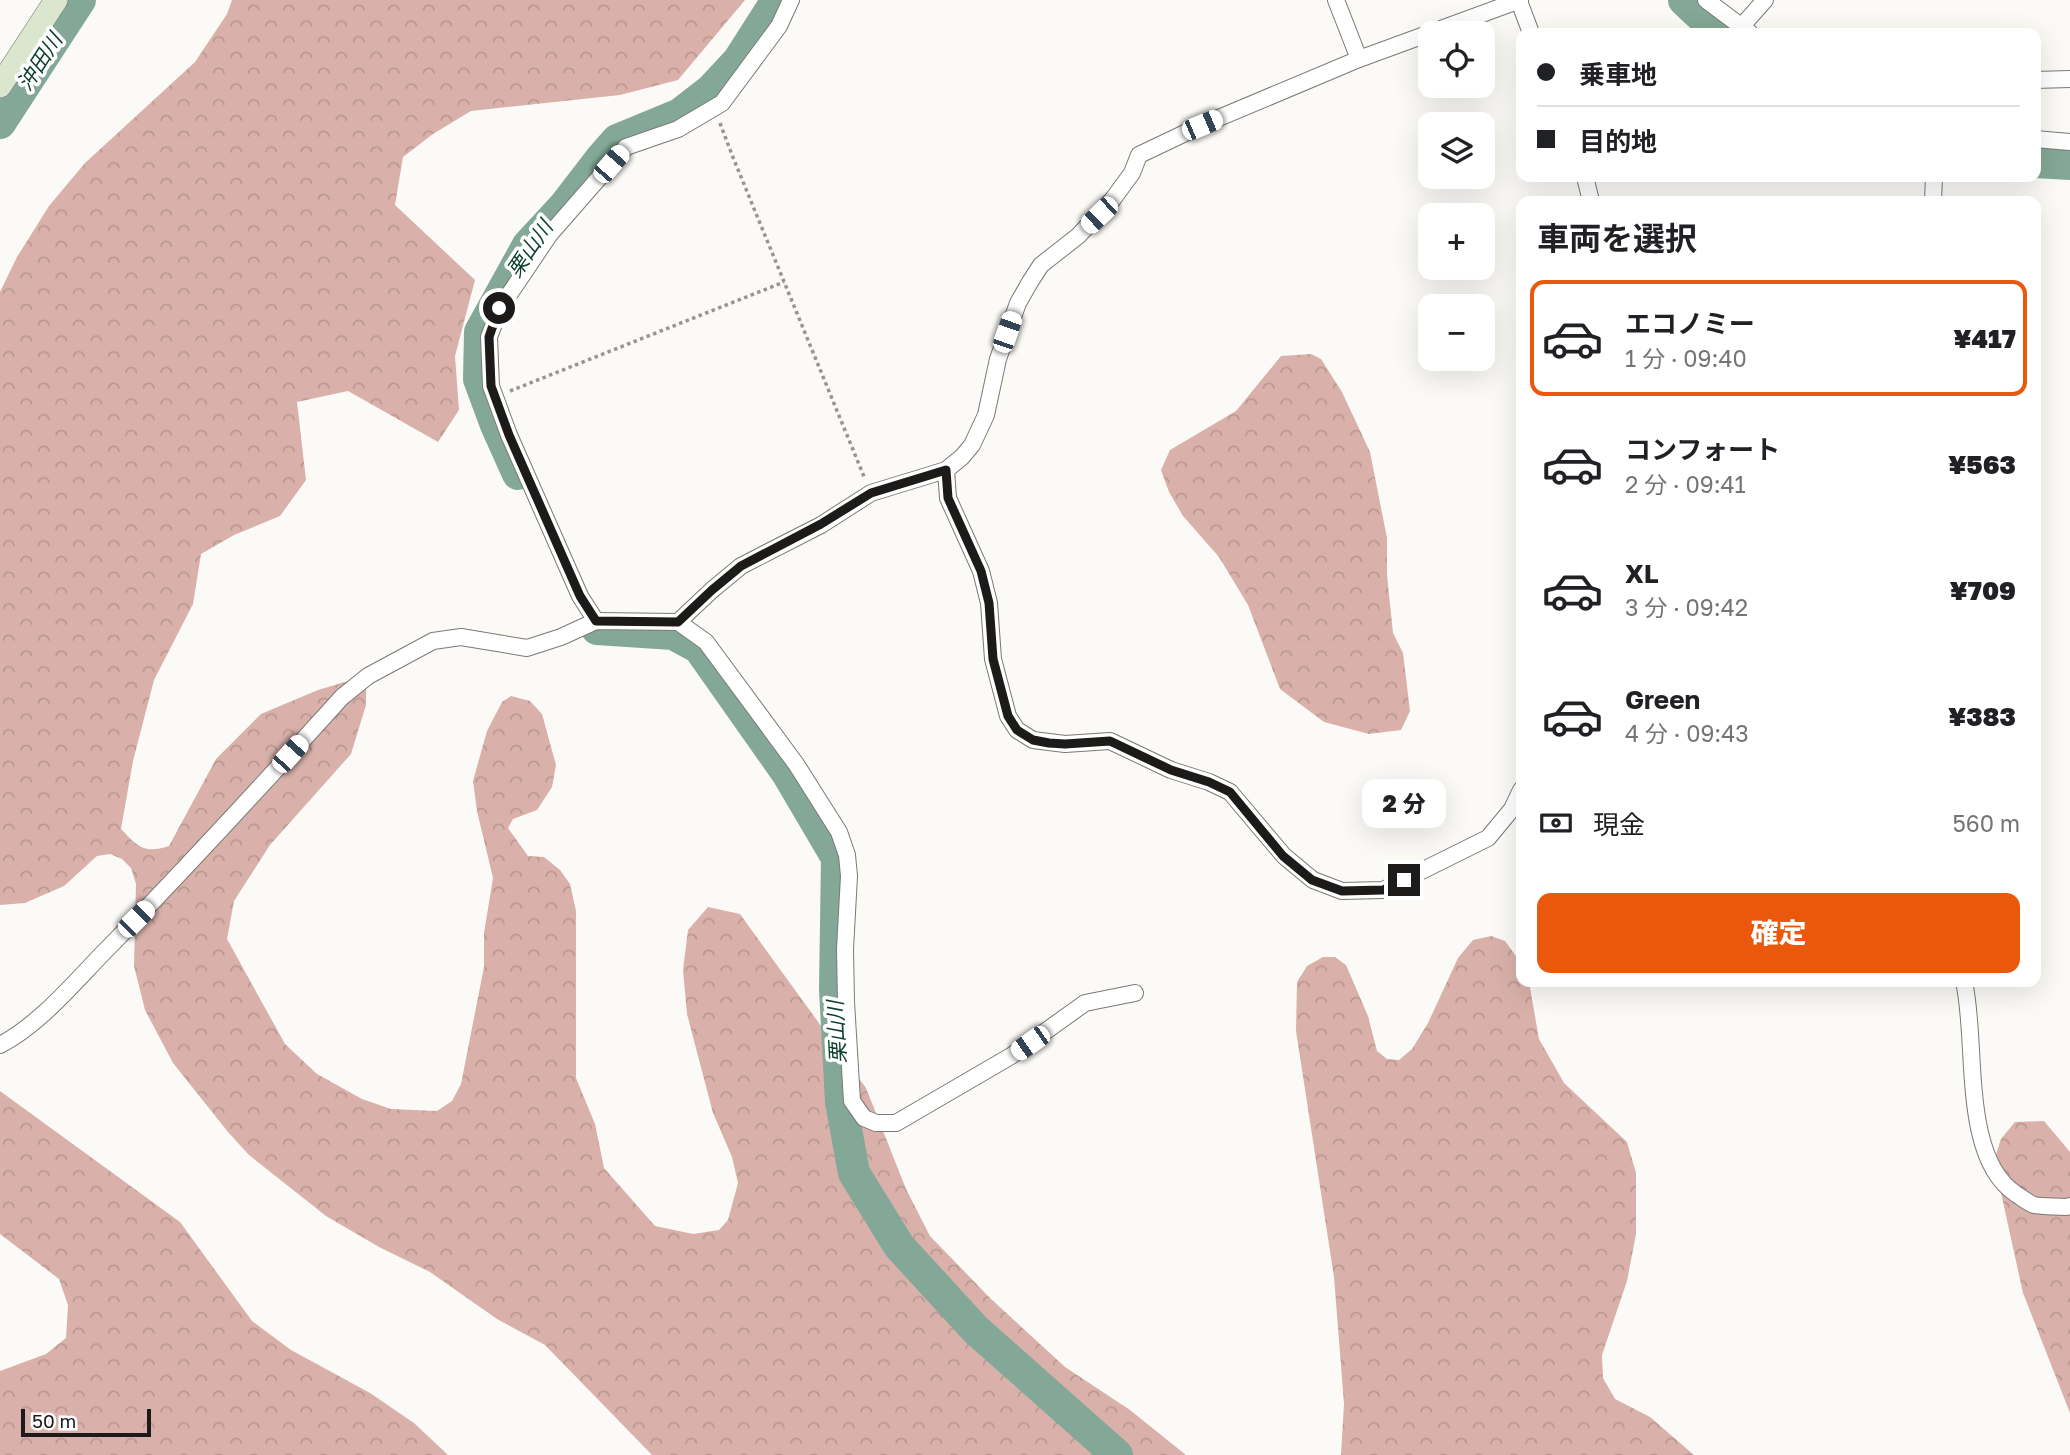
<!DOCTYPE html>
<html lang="ja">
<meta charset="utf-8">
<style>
body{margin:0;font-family:"Golos Text","Noto Sans JP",sans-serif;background:#f2f2f2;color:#202124;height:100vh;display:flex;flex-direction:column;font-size:26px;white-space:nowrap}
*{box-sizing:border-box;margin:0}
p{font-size:23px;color:#757577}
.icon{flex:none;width:38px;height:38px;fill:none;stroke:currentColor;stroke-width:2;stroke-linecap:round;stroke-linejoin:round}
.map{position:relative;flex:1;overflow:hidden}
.side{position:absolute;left:1516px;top:196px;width:525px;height:791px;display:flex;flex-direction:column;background:#fff;border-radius:14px;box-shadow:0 7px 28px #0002}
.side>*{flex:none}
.top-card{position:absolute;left:1516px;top:28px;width:525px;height:154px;border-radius:14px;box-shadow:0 7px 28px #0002;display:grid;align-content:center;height:154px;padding:0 21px;background:#fff}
.fabs{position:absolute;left:1418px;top:21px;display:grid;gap:14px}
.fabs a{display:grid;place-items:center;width:77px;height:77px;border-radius:14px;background:#fff;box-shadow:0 7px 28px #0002;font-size:35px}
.scale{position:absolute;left:21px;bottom:18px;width:130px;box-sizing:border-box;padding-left:7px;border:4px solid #1c1b1a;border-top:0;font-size:19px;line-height:24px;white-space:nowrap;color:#1c1b1a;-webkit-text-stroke:5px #fff;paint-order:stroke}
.end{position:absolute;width:32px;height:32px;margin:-16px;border:9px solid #1c1b1a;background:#fff;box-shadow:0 0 0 4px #fff}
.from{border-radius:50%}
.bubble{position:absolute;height:49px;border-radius:14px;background:#fff;box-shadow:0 7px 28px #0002;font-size:23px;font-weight:800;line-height:49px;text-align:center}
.car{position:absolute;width:21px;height:42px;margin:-21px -10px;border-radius:9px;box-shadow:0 0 5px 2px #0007;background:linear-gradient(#fff 24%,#345 0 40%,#fff 0 76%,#345 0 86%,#fff 0)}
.top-card b{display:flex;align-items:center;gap:24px;height:66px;font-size:26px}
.top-card b+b{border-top:2px solid #e0e0e0}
.top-card i{width:18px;height:18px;background:#202124}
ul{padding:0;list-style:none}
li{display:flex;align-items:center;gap:21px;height:116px;margin:0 14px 10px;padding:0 7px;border:4px solid transparent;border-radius:14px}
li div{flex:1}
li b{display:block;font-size:26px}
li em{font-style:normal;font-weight:800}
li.active{border-color:#ea580c}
li>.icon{width:63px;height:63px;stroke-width:1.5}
h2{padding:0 21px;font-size:32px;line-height:84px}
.pay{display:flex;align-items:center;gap:18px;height:77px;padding:0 21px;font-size:26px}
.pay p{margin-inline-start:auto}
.action{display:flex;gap:14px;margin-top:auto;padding:14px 21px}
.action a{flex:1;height:80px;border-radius:14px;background:#ea580c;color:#fff;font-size:28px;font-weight:800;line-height:80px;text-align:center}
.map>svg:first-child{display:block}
</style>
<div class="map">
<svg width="2070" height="1455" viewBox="0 0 2070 1455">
<defs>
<pattern id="forest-crowns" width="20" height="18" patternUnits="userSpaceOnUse" patternTransform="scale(1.75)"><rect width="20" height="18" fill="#d9b1aa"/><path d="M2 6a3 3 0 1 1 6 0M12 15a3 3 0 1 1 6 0" fill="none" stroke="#ba9892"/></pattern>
</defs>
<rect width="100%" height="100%" fill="#fbfaf6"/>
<g fill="url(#forest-crowns)">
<path d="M232,0H745L678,80L620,95L471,111L433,134L403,157L395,205L475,280L455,356L459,410L438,442L348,391L297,402L306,480L280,516L234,535L201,554L193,604L154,680L133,761L121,829C138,847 144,854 169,846L216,759L261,714L318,690L355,679L366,685V705L351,754L270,845L234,901L227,939L285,1044L317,1074L362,1099L391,1109L437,1111L452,1101L461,1084L484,967V933L493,878L477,811L473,781L487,731L502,702L511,696L530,701L542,714L556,765L552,787L537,810L513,819L508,828L528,856L544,857L560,870L570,884L576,911V1078L595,1124L604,1168L655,1226L693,1234L719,1230L728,1220L738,1183L732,1157L713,1113L687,1014L683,970L688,930L708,907L740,914L866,1088L906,1189L930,1236L991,1299L1065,1367L1130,1410L1186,1455H652L545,1345L497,1319L430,1272L379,1247L326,1216L249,1155L228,1132L173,1063L145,1010L134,966L136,884L131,868L122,859L110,854L97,856L64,886L25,903L0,905V292L17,257L49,206L85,163L195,62L227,14Z"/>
<polygon points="1311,354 1321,359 1342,392 1370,452 1387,538 1387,575 1393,633 1403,653 1410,711 1401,730 1369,734 1324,722 1280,689 1248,605 1219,557 1183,516 1169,492 1161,470 1170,450 1236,411 1281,356"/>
<polygon points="1491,936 1505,941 1521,963 1521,982 1529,982 1539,1039 1564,1083 1627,1142 1636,1173 1636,1234 1627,1281 1602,1355 1603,1378 1615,1399 1650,1417 1694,1455 1341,1455 1344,1404 1334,1277 1296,1031 1297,982 1307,966 1323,957 1335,957 1346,965 1368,1016 1377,1051 1387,1059 1399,1060 1412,1049 1428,1023 1458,958 1473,940"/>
<polygon points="0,1091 180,1222 252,1321 291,1350 370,1393 414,1423 448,1455 0,1455 0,1371 46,1354 66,1338 68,1305 59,1279 0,1234"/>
<polygon points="2044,1121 2070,1152 2070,1413 2023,1293 1994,1161 2001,1139 2015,1122"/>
</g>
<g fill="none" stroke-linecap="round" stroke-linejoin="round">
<g stroke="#83a897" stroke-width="32">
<polyline points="1684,0 1719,33"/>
<polyline points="0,123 80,0"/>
<polyline points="2035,162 2070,164"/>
<polyline points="518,474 496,425 479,379 480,332 528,245 565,205 602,157 617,140 680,114 711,90 738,61 777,0"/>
<polyline points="597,629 673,634 699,648 787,773 837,858 835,989 841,1102 854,1173 899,1246 976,1330 1117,1455"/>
</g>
<defs>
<g id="minor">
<polyline points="1336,0 1359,59 1520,0"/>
<polyline points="1706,0 1750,33"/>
<polyline points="1519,1 1531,33"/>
<polyline points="1741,27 1765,0"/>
<polyline points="2035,80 2070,79"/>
<polyline points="2035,139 2070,142"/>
<polyline points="1585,177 1591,201"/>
<polyline points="1933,201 1934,177"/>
<polyline points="946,470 948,498 981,571 989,603 993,659 1008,716 1017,730 1033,740 1065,744 1110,741 1171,770 1209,782 1230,792 1284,856 1313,880 1342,891 1383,890 1488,838 1512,809 1521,790"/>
<polyline points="596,621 580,596 509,435 491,386 489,337 500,308 550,234 626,147 678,129 722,103 779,26 791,0"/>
<polyline points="678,622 712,590 741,566 821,525 871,493 946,470 962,457 972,445 986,415 998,359 1018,303 1030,282 1041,265 1078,236 1113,199 1132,173 1139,155 1202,125 1359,59"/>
<path d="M1964,982C1978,1041 1960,1157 2016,1194C2021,1197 2028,1203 2034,1205C2044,1207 2056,1206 2066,1207L2070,1206"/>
<path d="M0,1045C42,1023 77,979 110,946C189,865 266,781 342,697L368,676L433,641L461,637L527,648L561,637L596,621L678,622L706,642L796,764L839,832L847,855L849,876L845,949L846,1002L852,1101L864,1118L876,1123H896L1011,1056L1085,1003L1135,993"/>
</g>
<polyline id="secondary" points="0,86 56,0"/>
</defs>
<use href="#minor" stroke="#7a7975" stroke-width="18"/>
<use href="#secondary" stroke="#7a7975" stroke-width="24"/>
<g stroke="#969593" stroke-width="3.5" stroke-dasharray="3.5 3.5" stroke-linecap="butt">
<polyline points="720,123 732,155 865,479"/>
<polyline points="510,391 784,282"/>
</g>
<use href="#minor" stroke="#fff" stroke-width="16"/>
<use href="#secondary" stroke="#dae6ce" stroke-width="23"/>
</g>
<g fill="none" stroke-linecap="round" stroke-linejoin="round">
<polyline stroke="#1c1b1a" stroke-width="9" points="499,308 489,337 491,386 509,435 580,596 596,621 678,622 712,590 741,566 821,524 871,493 946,470 948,498 981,571 989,603 993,659 1008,716 1017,730 1033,740 1049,743 1065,744 1110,741 1171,770 1209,782 1230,792 1283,856 1312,880 1342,891 1383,890 1404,880"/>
</g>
<g text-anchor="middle" stroke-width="7" stroke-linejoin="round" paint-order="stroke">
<g font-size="21" font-style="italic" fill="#0d402e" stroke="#fff">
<text transform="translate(40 62) rotate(-57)" y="7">沖田川</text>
<text transform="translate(530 249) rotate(-56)" y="7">栗山川</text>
<text transform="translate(837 1032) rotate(-93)" y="7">栗山川</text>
</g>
</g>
</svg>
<div class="fabs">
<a><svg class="icon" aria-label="locate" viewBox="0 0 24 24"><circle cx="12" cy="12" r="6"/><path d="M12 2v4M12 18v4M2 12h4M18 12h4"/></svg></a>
<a><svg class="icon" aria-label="layers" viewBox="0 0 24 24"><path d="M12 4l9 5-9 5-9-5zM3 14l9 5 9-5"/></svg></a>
<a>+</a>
<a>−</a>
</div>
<div class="scale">50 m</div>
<i class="end from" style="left:499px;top:308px"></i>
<i class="end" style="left:1404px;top:880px"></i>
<div class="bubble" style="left:1362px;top:779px;width:84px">2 分</div>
<i class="car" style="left:1202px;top:125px;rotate:67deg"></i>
<i class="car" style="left:611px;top:164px;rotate:41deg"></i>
<i class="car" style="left:1099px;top:215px;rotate:226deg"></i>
<i class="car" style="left:1007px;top:332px;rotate:19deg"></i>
<i class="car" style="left:290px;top:754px;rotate:42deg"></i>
<i class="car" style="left:136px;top:919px;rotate:45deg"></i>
<i class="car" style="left:1030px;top:1043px;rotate:235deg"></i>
<div class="top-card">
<b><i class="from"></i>乗車地</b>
<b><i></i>目的地</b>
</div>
<section class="side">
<h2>車両を選択</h2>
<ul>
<li class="active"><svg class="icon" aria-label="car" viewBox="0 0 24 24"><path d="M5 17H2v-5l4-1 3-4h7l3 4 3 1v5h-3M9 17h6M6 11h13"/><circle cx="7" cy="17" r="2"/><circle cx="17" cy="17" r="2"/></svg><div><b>エコノミー</b><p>1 分 · 09:40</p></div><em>¥417</em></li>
<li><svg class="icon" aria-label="car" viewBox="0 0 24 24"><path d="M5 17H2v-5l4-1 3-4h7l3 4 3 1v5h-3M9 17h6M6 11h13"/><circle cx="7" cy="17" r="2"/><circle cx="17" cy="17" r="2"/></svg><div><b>コンフォート</b><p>2 分 · 09:41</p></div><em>¥563</em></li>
<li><svg class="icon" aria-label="car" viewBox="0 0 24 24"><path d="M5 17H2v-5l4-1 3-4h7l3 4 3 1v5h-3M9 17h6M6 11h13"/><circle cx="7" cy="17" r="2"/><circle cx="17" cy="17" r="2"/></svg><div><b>XL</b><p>3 分 · 09:42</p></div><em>¥709</em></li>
<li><svg class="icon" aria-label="car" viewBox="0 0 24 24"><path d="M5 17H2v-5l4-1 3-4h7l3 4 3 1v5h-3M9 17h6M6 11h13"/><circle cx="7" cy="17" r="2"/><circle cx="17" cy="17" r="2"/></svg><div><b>Green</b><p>4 分 · 09:43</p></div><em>¥383</em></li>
</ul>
<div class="pay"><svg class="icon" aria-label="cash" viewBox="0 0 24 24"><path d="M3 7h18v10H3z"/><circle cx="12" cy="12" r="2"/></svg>現金<p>560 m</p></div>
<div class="action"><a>確定</a></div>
</section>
</div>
